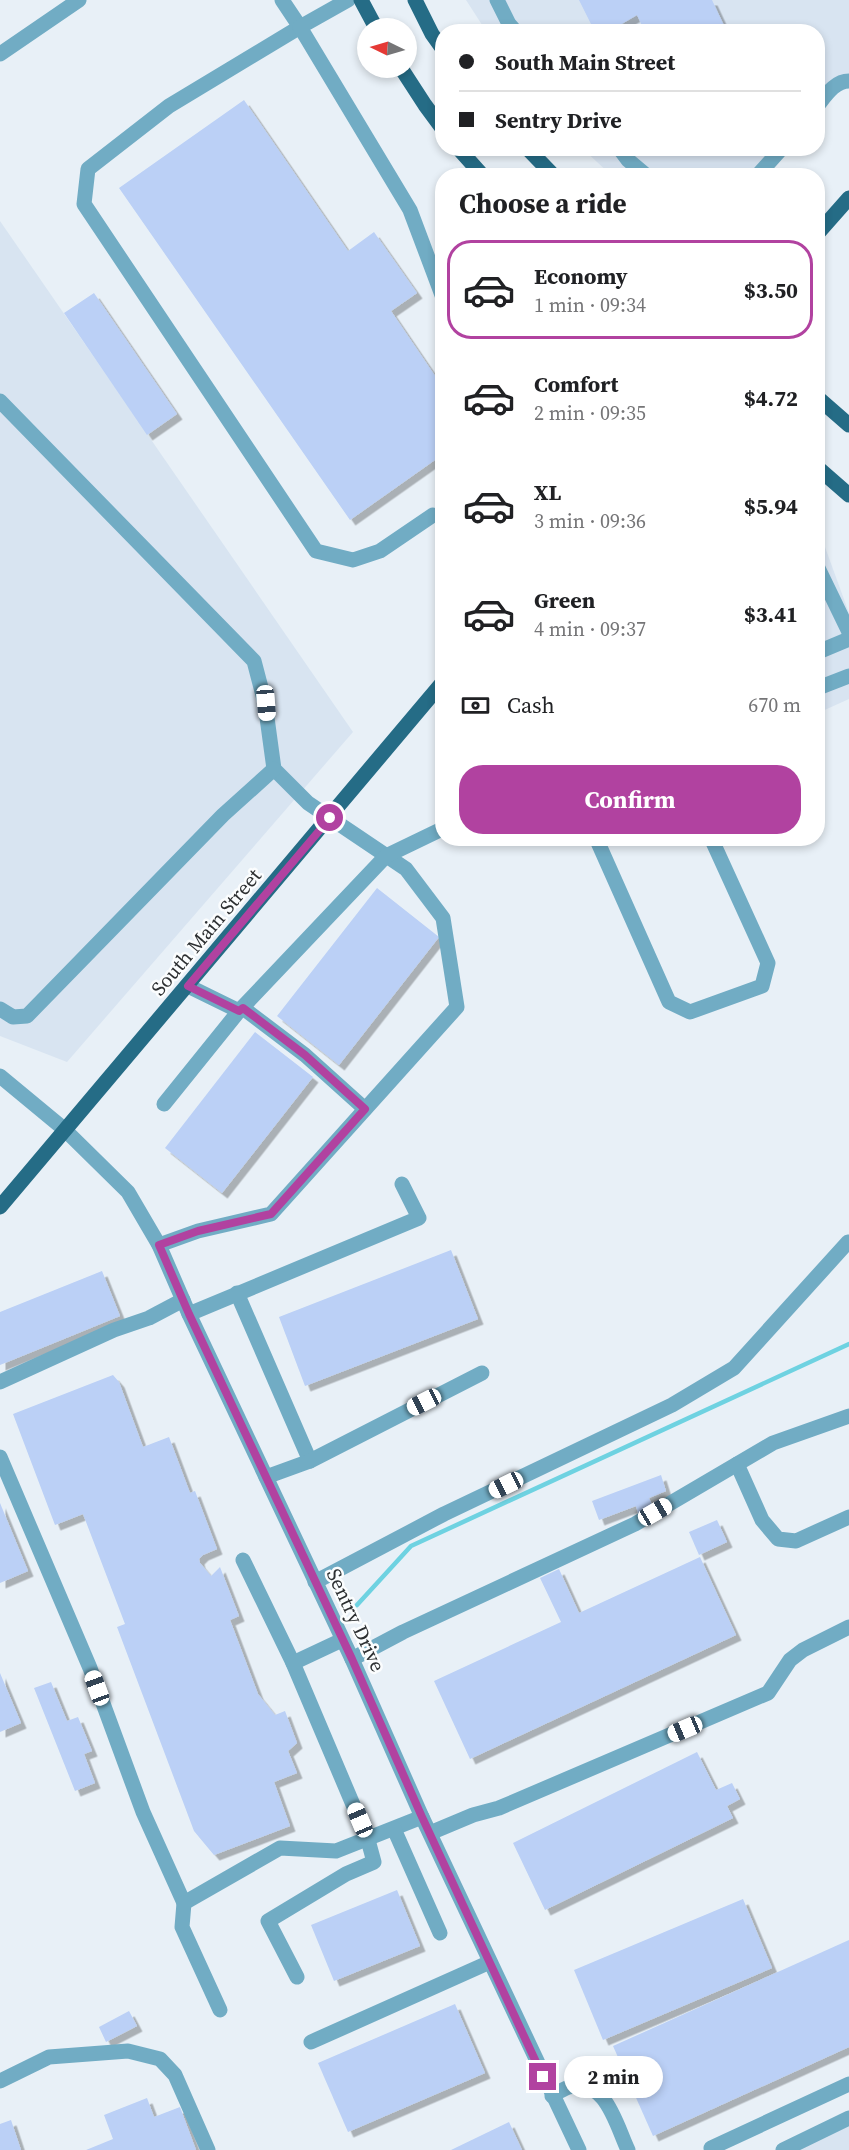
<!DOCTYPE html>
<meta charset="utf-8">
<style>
body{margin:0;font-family:"Source Serif 4",serif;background:#f6f6f6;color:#202124;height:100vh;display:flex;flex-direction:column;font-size:22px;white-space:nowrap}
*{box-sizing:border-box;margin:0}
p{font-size:20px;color:#757577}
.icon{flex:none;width:33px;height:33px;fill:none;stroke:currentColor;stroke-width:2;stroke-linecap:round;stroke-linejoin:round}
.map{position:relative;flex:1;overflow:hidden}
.details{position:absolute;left:435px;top:168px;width:390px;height:678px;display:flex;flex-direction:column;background:#fff;border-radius:24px;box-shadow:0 3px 9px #0003}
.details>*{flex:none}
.hud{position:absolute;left:435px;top:24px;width:390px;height:132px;border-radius:24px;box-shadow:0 3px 9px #0003;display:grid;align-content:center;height:132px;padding:0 24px;background:#fff}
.needle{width:39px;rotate:275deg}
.buttons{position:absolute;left:357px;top:18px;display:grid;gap:12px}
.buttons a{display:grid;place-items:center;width:60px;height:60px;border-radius:50%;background:#fff;box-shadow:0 3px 9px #0003;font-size:30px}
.end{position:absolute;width:27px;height:27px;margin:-14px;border:8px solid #b142a0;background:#fff;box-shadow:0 0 0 3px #fff}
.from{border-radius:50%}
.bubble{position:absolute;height:42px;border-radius:21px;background:#fff;box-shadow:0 3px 9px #0003;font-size:20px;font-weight:700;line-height:42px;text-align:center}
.car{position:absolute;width:18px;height:36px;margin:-18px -9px;border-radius:8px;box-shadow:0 0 4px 2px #0007;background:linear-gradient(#fff 24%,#345 0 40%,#fff 0 76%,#345 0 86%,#fff 0)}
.hud b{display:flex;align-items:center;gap:21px;height:57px;font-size:22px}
.hud b+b{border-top:2px solid #e0e0e0}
.hud i{width:15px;height:15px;background:#202124}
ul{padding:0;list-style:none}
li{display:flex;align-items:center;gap:18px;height:99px;margin:0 12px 9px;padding:0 12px;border:3px solid transparent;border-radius:24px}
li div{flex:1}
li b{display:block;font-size:22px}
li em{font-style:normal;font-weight:700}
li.active{border-color:#b142a0}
li>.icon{width:54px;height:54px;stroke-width:1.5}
h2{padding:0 24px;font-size:27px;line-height:72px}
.pay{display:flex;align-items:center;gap:15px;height:66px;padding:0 24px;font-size:22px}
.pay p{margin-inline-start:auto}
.action{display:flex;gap:12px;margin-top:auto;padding:12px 24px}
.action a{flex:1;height:69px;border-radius:24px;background:#b142a0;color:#fff;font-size:24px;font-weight:700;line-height:69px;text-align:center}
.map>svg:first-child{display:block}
</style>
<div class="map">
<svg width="849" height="2150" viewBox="0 0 849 2150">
<defs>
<filter id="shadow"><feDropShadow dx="5.5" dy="5.5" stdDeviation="0" flood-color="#0004"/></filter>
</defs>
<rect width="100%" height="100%" fill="#e8f0f7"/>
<g fill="#d8e4f1">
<polygon points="466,0 849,0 849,77 818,109 818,32 486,31"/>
<polygon points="583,149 780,149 754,176 611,175"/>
<polygon points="0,221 353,732 67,1062 0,1036"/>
<polygon points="818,538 825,547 849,613 849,699 818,713"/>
<polygon points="849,2122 849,2150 785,2150"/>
</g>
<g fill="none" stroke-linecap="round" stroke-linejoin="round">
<polyline stroke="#6ed2e1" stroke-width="4.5" points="357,1605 411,1546 849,1344"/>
</g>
<g fill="#bbd0f6" filter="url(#shadow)">
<polygon points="579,0 712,0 727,32 645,32 637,15 608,32 595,32"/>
<polygon points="244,100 348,251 374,232 417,293 391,311 442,386 442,455 350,520 119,188"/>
<polygon points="94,293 177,414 147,435 64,313"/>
<polygon points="377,888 439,937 339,1065 277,1016"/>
<polygon points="255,1032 313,1077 222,1193 165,1148"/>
<polygon points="451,1250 478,1319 305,1386 279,1317"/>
<polygon points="102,1271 120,1316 0,1365 0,1312"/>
<polygon points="113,1375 119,1382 143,1447 169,1437 190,1493 195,1491 217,1549 203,1555 199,1559 200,1563 211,1576 220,1567 239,1616 230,1620 258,1694 275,1715 285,1711 297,1743 288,1751 297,1773 274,1782 290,1826 214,1855 194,1831 117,1627 125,1624 83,1514 55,1525 13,1414"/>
<polygon points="661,1475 666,1491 649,1498 653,1507 638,1513 636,1506 599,1520 592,1501"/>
<polygon points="0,1503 28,1571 0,1583"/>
<polygon points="717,1520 727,1542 699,1555 689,1532"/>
<polygon points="700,1557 736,1635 470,1759 434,1681 561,1622 540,1578 559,1569 579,1613"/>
<polygon points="0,1673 21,1723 0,1732"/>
<polygon points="51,1682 67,1721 78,1717 92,1751 84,1754 95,1783 75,1791 34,1688"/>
<polygon points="697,1752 716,1790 732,1783 740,1799 727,1806 733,1818 545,1910 513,1843"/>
<polygon points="397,1890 420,1946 334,1981 311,1925"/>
<polygon points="743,1899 772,1968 603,2040 574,1970"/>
<polygon points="849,1940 849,2047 653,2136 613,2046"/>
<polygon points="455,2004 485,2073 348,2132 318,2063"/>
<polygon points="129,2011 137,2026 106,2042 99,2027"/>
<polygon points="147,2098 154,2117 180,2107 196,2150 86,2150 113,2139 104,2115"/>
<polygon points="11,2120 21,2150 0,2150 0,2124"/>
<polygon points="509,2122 522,2150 451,2150"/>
</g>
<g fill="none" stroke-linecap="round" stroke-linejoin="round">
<g stroke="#71acc4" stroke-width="15">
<polyline points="282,0 300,27 169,106 88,169 84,204 316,551 353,560 380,551 433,515"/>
<polyline points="348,0 300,27 410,210 442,295"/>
<polyline points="497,0 509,24 516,32"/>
<polyline points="0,54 79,0"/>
<path d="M818,105C826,95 835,81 849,81"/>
<polyline points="619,148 628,160 647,176"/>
<polyline points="757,176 782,148"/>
<polyline points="0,401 254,661 265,703 274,769 308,803 406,869 443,918 457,1007 271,1214 198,1231 159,1245"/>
<polyline points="818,568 849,632"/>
<polyline points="818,652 849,639"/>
<polyline points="818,688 849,676"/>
<polyline points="596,838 669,1002 690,1012 762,986 768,963 711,838"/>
<polyline points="188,986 239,1011 386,856 442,829"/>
<polyline points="243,1008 305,1055 365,1109"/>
<polyline points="0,1009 13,1017 27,1016 223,815 274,769"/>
<polyline points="0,1076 64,1129 128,1192 159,1245 189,1314 352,1659 422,1817 579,2150"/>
<polyline points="164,1104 239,1011"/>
<polyline points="237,1293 310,1461"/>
<polyline points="189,1314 419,1218 402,1184"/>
<polyline points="0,1382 114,1330 149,1318 183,1300"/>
<polyline points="0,1457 90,1668 143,1812 184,1903 280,1848 336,1851 422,1817"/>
<polyline points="737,1464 762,1520 778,1539 796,1541 849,1517"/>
<polyline points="266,1477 310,1461 482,1373"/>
<polyline points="243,1560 293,1663"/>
<polyline points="315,1582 444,1514 672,1405 734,1368 848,1242"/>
<polyline points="352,1659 403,1632 635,1524 773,1443 849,1416"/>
<polyline points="394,1829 440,1933"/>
<polyline points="430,1833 473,1815 499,1808 768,1693 790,1660 803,1650 849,1627"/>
<polyline points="184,1903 182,1927 220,2010"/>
<polyline points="297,1977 268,1921 346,1874 374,1862 368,1840 293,1663 342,1640"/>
<polyline points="311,2042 490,1962"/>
<polyline points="0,2081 49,2057 128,2051 160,2059 175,2075 208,2150"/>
<path d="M552,2096C557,2093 563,2089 569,2087C606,2077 616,2125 628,2150"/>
<polyline points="711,2148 849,2084"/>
<polyline points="783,2150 849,2118"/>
</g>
<g stroke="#256c86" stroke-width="15">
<polyline points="361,0 376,28"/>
<polyline points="415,0 432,34 442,48"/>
<polyline points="401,68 425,105 442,128"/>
<polyline points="458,148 483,176"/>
<polyline points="527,148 554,176"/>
<polyline points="818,233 849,198"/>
<polyline points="818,398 849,425"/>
<polyline points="818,468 849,495"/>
<polyline points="0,1207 442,683"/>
</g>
</g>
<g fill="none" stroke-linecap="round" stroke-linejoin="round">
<polyline stroke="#b142a0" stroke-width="8" points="330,818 188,986 239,1011 243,1008 305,1055 365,1109 271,1214 198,1231 159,1245 189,1314 352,1659 422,1817 543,2077"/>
</g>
<g text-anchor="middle" stroke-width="5" stroke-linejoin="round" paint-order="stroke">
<g font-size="20" fill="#2d3032" stroke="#fbfdfe">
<text transform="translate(206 932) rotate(-50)" y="7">South Main Street</text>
<text transform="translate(356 1620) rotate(65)" y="7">Sentry Drive</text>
</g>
</g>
</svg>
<div class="buttons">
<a><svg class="needle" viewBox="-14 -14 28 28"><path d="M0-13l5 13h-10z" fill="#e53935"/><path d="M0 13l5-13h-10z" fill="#757577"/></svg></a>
</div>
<i class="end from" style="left:330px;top:818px"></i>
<i class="end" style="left:543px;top:2077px"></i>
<div class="bubble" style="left:564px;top:2056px;width:99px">2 min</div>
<i class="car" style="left:266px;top:703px;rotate:175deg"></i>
<i class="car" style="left:424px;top:1402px;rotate:243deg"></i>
<i class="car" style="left:506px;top:1485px;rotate:244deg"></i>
<i class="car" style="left:655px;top:1512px;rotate:60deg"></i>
<i class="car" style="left:97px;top:1688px;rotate:340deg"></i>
<i class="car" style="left:685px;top:1729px;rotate:247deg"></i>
<i class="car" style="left:360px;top:1820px;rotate:337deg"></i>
<div class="hud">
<b><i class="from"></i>South Main Street</b>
<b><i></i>Sentry Drive</b>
</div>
<section class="details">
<h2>Choose a ride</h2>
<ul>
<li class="active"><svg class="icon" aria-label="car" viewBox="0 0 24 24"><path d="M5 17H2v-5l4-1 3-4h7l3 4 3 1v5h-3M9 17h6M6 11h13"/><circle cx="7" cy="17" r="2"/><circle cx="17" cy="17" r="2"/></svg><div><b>Economy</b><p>1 min · 09:34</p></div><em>$3.50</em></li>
<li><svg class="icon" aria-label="car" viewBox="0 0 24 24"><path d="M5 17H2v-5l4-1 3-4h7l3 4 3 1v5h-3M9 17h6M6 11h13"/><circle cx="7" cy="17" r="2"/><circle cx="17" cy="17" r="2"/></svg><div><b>Comfort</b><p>2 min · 09:35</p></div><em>$4.72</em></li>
<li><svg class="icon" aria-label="car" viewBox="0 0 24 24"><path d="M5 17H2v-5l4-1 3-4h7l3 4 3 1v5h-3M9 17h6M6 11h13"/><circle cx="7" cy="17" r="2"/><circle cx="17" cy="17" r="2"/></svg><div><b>XL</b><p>3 min · 09:36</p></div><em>$5.94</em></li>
<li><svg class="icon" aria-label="car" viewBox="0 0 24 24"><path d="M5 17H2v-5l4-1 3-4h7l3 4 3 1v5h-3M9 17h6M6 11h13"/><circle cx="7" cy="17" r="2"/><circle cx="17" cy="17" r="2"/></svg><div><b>Green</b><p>4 min · 09:37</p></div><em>$3.41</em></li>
</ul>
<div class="pay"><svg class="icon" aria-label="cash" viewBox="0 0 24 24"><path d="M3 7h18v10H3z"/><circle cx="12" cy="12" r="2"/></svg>Cash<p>670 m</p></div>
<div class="action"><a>Confirm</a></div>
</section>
</div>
